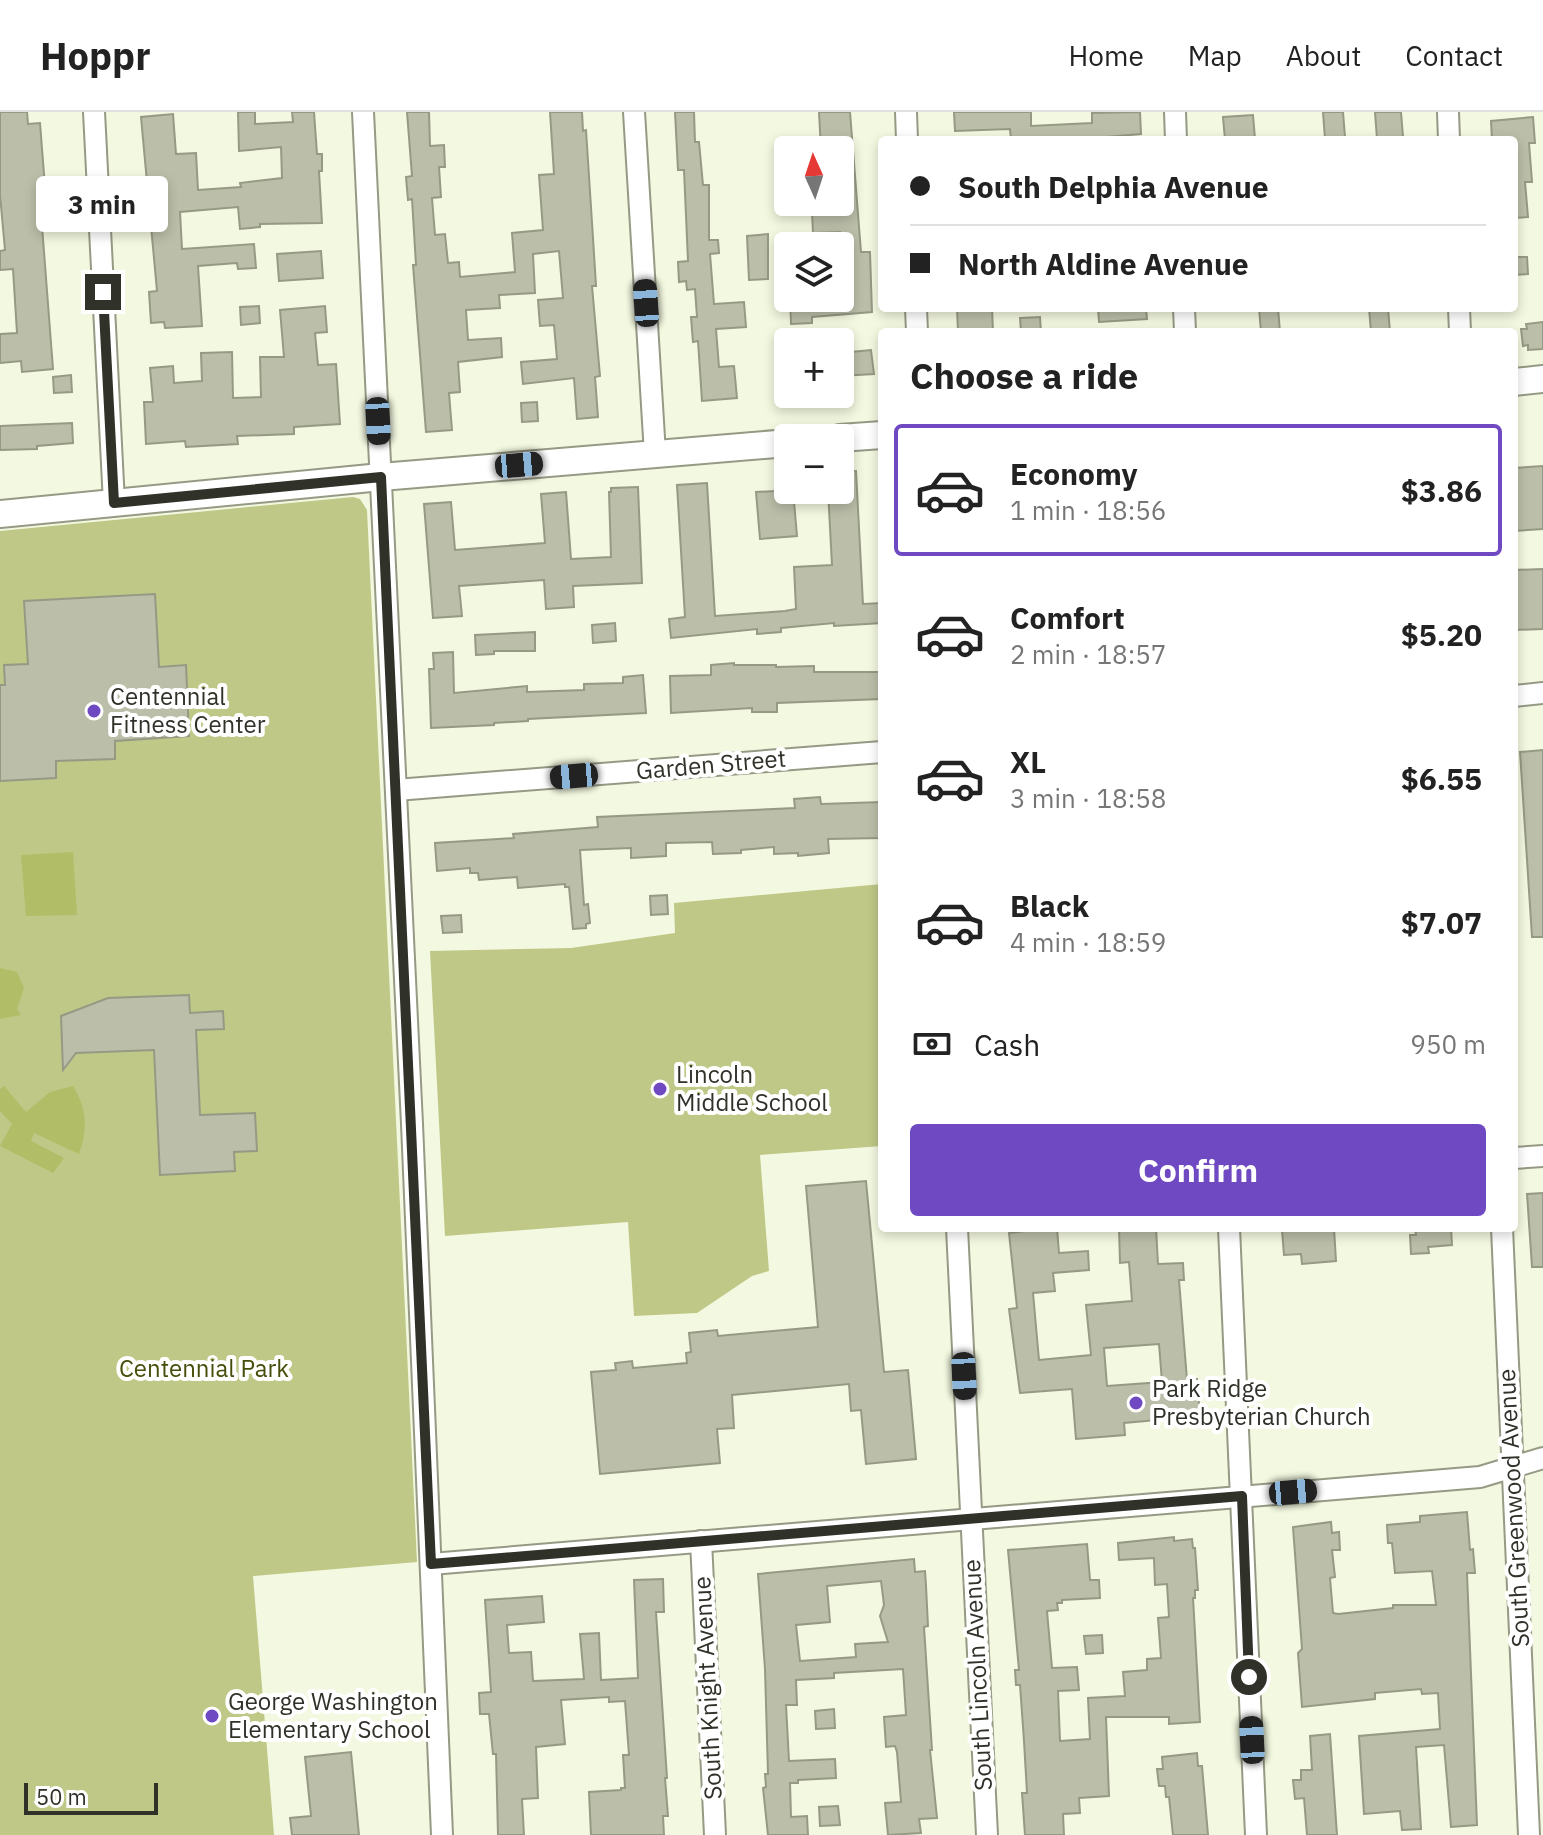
<!DOCTYPE html>
<meta charset="utf-8">
<style>
body{margin:0;font-family:"IBM Plex Sans",sans-serif;background:#f2f2f2;color:#222;height:100vh;display:flex;flex-direction:column;font-size:30px;white-space:nowrap}
*{box-sizing:border-box;margin:0}
p{font-size:26px;color:#767676}
.icon{flex:none;width:44px;height:44px;fill:none;stroke:currentColor;stroke-width:2;stroke-linecap:round;stroke-linejoin:round}
.map{position:relative;flex:1;overflow:hidden}
.details{position:absolute;left:878px;top:216px;width:640px;height:904px;display:flex;flex-direction:column;background:#fff;border-radius:8px;box-shadow:0 4px 12px #0003}
.details>*{flex:none}
.guide{position:absolute;left:878px;top:24px;width:640px;height:176px;border-radius:8px;box-shadow:0 4px 12px #0003;display:grid;align-content:center;height:176px;padding:0 32px;background:#fff}
.needle{width:52px;rotate:357deg}
.fabs{position:absolute;left:774px;top:24px;display:grid;gap:16px}
.fabs a{display:grid;place-items:center;width:80px;height:80px;border-radius:8px;background:#fff;box-shadow:0 4px 12px #0003;font-size:40px}
.scale{position:absolute;left:24px;bottom:20px;width:134px;box-sizing:border-box;padding-left:8px;border:4px solid #303129;border-top:0;font-size:22px;line-height:28px;white-space:nowrap;color:#303129;-webkit-text-stroke:6px #fff;paint-order:stroke}
.end{position:absolute;width:36px;height:36px;margin:-18px;border:10px solid #303129;background:#fff;box-shadow:0 0 0 4px #fff}
.from{border-radius:50%}
.bubble{position:absolute;height:56px;border-radius:8px;background:#fff;box-shadow:0 4px 12px #0003;font-size:26px;font-weight:800;line-height:56px;text-align:center}
.car{position:absolute;width:24px;height:48px;margin:-24px -12px;border-radius:10px;box-shadow:0 0 6px 2px #0007;background:linear-gradient(#222 24%,#8ab4d8 0 40%,#222 0 76%,#8ab4d8 0 86%,#222 0)}
.guide b{display:flex;align-items:center;gap:28px;height:76px;font-size:30px}
.guide b+b{border-top:2px solid #e0e0e0}
.guide i{width:20px;height:20px;background:#222}
ul{padding:0;list-style:none}
li{display:flex;align-items:center;gap:24px;height:132px;margin:0 16px 12px;padding:0 16px;border:4px solid transparent;border-radius:8px}
li div{flex:1}
li b{display:block;font-size:30px}
li em{font-style:normal;font-weight:800}
li.current{border-color:#6e49c2}
li>.icon{width:72px;height:72px;stroke-width:1.5}
h2{padding:0 32px;font-size:36px;line-height:96px}
.pay{display:flex;align-items:center;gap:20px;height:88px;padding:0 32px;font-size:30px}
.pay p{margin-inline-start:auto}
.action{display:flex;gap:16px;margin-top:auto;padding:16px 32px}
.action a{flex:1;height:92px;border-radius:8px;background:#6e49c2;color:#fff;font-size:32px;font-weight:800;line-height:92px;text-align:center}
header{display:flex;align-items:center;gap:48px;box-sizing:border-box;height:112px;padding:0 40px;background:#fff;border-bottom:2px solid #e0e0e0}
header strong{font-size:38px}
nav{display:flex;gap:44px;margin-inline-start:auto;font-size:28px}
.map>svg:first-child{display:block}
</style>
<header>
<strong>Hoppr</strong>
<nav><a>Home</a><a>Map</a><a>About</a><a>Contact</a></nav>
</header>
<div class="map">
<svg width="1543" height="1723" viewBox="0 0 1543 1723">
<rect width="100%" height="100%" fill="#f3f8e0"/>
<g fill="#bfc887">
<polygon points="353,385 360,387 367,398 417,1450 253,1464 274,1723 0,1723 0,419"/>
<polygon points="882,772 882,1034 760,1043 769,1159 752,1164 697,1201 634,1204 628,1110 445,1124 430,839 571,836 675,821 674,791"/>
</g>
<g fill="#b2be67">
<polygon points="73,740 77,803 26,804 21,743"/>
<polygon points="0,856 17,860 24,876 17,897 21,903 0,907"/>
<path d="M4,974L26,1000L50,980L73,974C87,997 88,1017 79,1042L34,1021L31,1029L64,1046L53,1061L0,1034L12,1012L0,999V977Z"/>
</g>
<g fill="#bbbfa9" stroke="#969a84" stroke-width="2" fill-rule="evenodd">
<polygon points="0,0 27,0 28,12 40,11 46,88 40,88 53,257 22,260 21,249 0,251 0,222 17,221 13,157 0,158 0,139 5,138 0,83"/>
<polygon points="238,0 255,0 255,12 293,10 292,0 314,0 317,42 322,42 322,59 319,59 322,111 260,112 260,115 240,117 238,95 180,100 182,137 254,132 256,156 238,157 237,151 198,154 202,214 165,216 164,210 151,211 149,180 157,179 141,5 173,2 176,42 196,41 198,78 241,75 240,71 282,66 281,35 239,39"/>
<polygon points="407,0 429,0 430,34 444,33 445,55 439,55 441,85 432,86 435,123 445,122 448,151 459,150 460,165 515,160 512,121 543,118 539,63 554,62 550,0 582,0 583,19 586,18 593,126 596,174 592,174 600,264 595,265 598,305 577,307 574,266 523,272 521,250 557,247 554,213 540,214 538,188 563,186 559,139 533,142 535,181 499,183 500,196 466,198 468,228 501,226 502,245 458,250 460,280 449,281 452,318 426,320 413,153 416,153 412,87 408,88 406,65 412,64"/>
<polygon points="675,0 694,0 695,30 699,30 703,73 709,73 709,128 718,128 719,141 710,142 714,192 744,190 746,215 716,217 719,255 734,254 737,286 702,289 698,229 693,230 691,205 697,205 695,177 687,178 686,169 679,170 678,150 688,149 684,58 678,58"/>
<polygon points="819,0 850,0 861,140 870,140 872,200 812,205 812,211 791,212 790,186 840,186 840,120 813,121 812,101 825,100 824,90 840,90 840,38 821,38"/>
<polygon points="954,0 1031,0 1031,14 1092,11 1092,1 1140,0 1141,22 1071,28 1011,28 1010,17 955,19"/>
<polygon points="1323,0 1343,0 1345,25 1325,27"/>
<polygon points="1375,0 1401,0 1403,25 1377,27"/>
<polygon points="1253,3 1255,27 1225,28 1223,5"/>
<polygon points="1533,5 1535,31 1529,31 1532,70 1525,70 1528,105 1514,106 1514,28 1492,28 1491,9"/>
<polygon points="768,122 768,167 749,168 747,124"/>
<polygon points="321,139 323,166 279,169 277,142"/>
<polygon points="1514,145 1527,145 1528,162 1514,163"/>
<polygon points="259,194 260,211 241,213 240,195"/>
<polygon points="325,194 327,220 315,221 318,253 336,252 340,312 294,315 294,322 237,324 238,332 186,335 185,329 146,332 144,290 153,290 150,256 173,254 174,271 202,269 201,241 232,240 233,286 261,285 260,245 284,245 280,198"/>
<polygon points="957,196 992,196 993,220 958,220"/>
<polygon points="1098,196 1146,196 1147,207 1099,210"/>
<polygon points="1259,196 1278,196 1280,220 1261,220"/>
<polygon points="1369,196 1388,196 1390,220 1371,220"/>
<polygon points="1040,205 1041,220 1021,220 1020,206"/>
<polygon points="1543,210 1543,237 1528,238 1528,233 1523,234 1521,217 1527,217 1526,212"/>
<polygon points="871,238 874,262 840,264 840,241"/>
<polygon points="71,263 72,280 54,281 53,265"/>
<polygon points="537,290 538,309 522,310 521,291"/>
<polygon points="72,311 73,331 37,334 37,337 0,338 0,314"/>
<polygon points="1543,354 1543,417 1514,419 1514,356"/>
<polygon points="856,359 863,492 882,491 882,511 834,514 834,511 781,516 781,520 757,522 757,517 671,526 669,507 685,505 677,373 707,371 715,504 785,499 796,497 794,455 832,453 828,378 840,378 840,360"/>
<polygon points="638,375 642,471 573,474 574,495 546,497 544,468 459,474 462,504 433,506 424,392 451,390 455,438 545,431 541,382 566,380 571,447 611,445 609,380 611,380 611,376"/>
<polygon points="793,378 797,424 760,427 756,380"/>
<polygon points="1543,457 1543,517 1514,518 1514,458"/>
<polygon points="155,482 159,555 186,553 189,624 115,629 115,647 56,649 56,666 0,669 0,573 5,573 4,553 28,552 24,489"/>
<polygon points="615,511 616,529 593,531 592,513"/>
<polygon points="535,520 535,539 494,539 494,542 476,543 475,523"/>
<polygon points="453,540 454,581 527,574 527,580 584,578 584,572 623,571 623,565 643,563 646,601 528,607 528,609 494,611 494,613 431,616 429,557 434,557 433,541"/>
<polygon points="734,551 734,553 776,553 776,555 814,554 814,560 882,560 882,587 777,591 777,600 752,600 752,596 671,601 670,564 711,563 711,553"/>
<polygon points="1543,638 1543,825 1532,825 1520,640"/>
<polygon points="820,685 821,692 882,690 882,726 828,727 829,741 798,744 798,741 774,742 774,735 741,738 741,741 713,742 712,730 666,731 666,744 631,746 631,736 580,738 584,793 588,792 590,811 586,812 586,816 573,817 569,775 565,775 565,772 518,776 517,765 479,768 478,761 470,761 470,756 437,759 435,731 514,726 513,722 598,715 597,705 795,696 794,687"/>
<polygon points="667,783 668,802 651,803 650,784"/>
<polygon points="461,803 462,820 443,821 441,804"/>
<polygon points="189,883 190,901 223,899 224,917 196,918 200,1003 255,1001 257,1039 234,1040 235,1059 160,1063 154,938 76,941 63,958 61,904 108,886"/>
<polygon points="866,1069 884,1260 908,1258 916,1347 866,1352 861,1298 851,1299 849,1272 732,1283 734,1316 717,1317 720,1351 600,1362 591,1260 616,1258 615,1251 632,1249 633,1256 687,1251 686,1241 691,1240 689,1221 717,1218 718,1224 818,1215 806,1074"/>
<polygon points="1543,1081 1543,1155 1532,1155 1527,1082"/>
<path d="M1024,1116H1057L1059,1141L1088,1139L1089,1158L1053,1161L1055,1179L1033,1181L1039,1248L1091,1243L1086,1193L1132,1189L1129,1150L1120,1151L1119,1116H1156L1158,1152L1183,1151L1184,1168H1179L1187,1268L1197,1267L1200,1304L1194,1305L1195,1312L1180,1313L1179,1306L1124,1311L1125,1323L1076,1327L1072,1277L1020,1281L1009,1197L1017,1196L1009,1121L1025,1119ZM1159,1232L1162,1270L1107,1274L1104,1236Z"/>
<polygon points="1334,1116 1336,1149 1302,1152 1301,1142 1284,1143 1282,1118"/>
<polygon points="1415,1116 1451,1116 1452,1133 1428,1135 1429,1141 1411,1142 1410,1123 1416,1123"/>
<polygon points="1467,1400 1470,1438 1473,1437 1475,1461 1467,1461 1477,1713 1451,1715 1444,1633 1416,1635 1421,1717 1402,1718 1400,1699 1364,1702 1359,1624 1440,1617 1438,1581 1422,1582 1421,1577 1375,1581 1375,1587 1302,1595 1298,1541 1302,1537 1293,1415 1331,1410 1332,1421 1339,1420 1340,1438 1332,1438 1335,1465 1330,1466 1333,1501 1338,1502 1393,1496 1393,1493 1436,1493 1432,1459 1395,1461 1392,1431 1388,1431 1387,1413 1420,1410 1420,1404"/>
<polygon points="1174,1425 1174,1429 1192,1427 1193,1436 1195,1436 1198,1478 1195,1478 1195,1486 1193,1486 1200,1610 1169,1612 1169,1605 1106,1605 1109,1684 1079,1686 1080,1701 1063,1702 1064,1723 1025,1723 1022,1681 1027,1681 1024,1629 1020,1573 1016,1573 1015,1558 1019,1558 1008,1438 1087,1432 1090,1468 1099,1468 1100,1486 1062,1488 1062,1491 1057,1491 1058,1498 1047,1499 1052,1556 1077,1555 1079,1578 1058,1579 1060,1629 1090,1627 1088,1586 1125,1584 1123,1560 1147,1558 1147,1547 1161,1546 1158,1506 1169,1505 1167,1472 1155,1473 1154,1446 1119,1448 1118,1431"/>
<path d="M914,1447L915,1460L925,1459L926,1474L928,1514L924,1515L932,1638H930L937,1706L919,1707L921,1721L888,1723L885,1691L901,1690L897,1640L895,1634L886,1635L884,1605L906,1603L903,1557L834,1561V1566L796,1568L797,1593H786L789,1649L835,1647L836,1666L798,1668V1671H790L791,1705L807,1704L808,1723H768L763,1676L766,1675L765,1662H768L765,1557L758,1462ZM881,1469L884,1493L880,1504L888,1530L855,1532L856,1545L800,1549L796,1513L830,1510L827,1474Z"/>
<polygon points="663,1467 664,1500 656,1500 667,1666 665,1666 668,1704 663,1704 664,1723 591,1723 589,1680 621,1678 621,1676 625,1676 623,1643 629,1643 625,1589 609,1590 609,1585 561,1588 565,1632 536,1635 538,1686 522,1687 524,1723 498,1723 496,1642 493,1642 489,1602 480,1602 479,1581 491,1580 485,1488 542,1484 544,1510 507,1513 509,1541 531,1540 533,1569 584,1567 580,1522 599,1521 601,1568 638,1566 634,1468"/>
<polygon points="1102,1523 1103,1541 1086,1542 1084,1524"/>
<polygon points="834,1597 835,1616 816,1617 815,1599"/>
<polygon points="1330,1622 1337,1723 1307,1723 1304,1686 1295,1687 1293,1668 1301,1668 1301,1658 1312,1658 1310,1624"/>
<polygon points="351,1640 359,1723 292,1723 290,1706 311,1704 305,1645"/>
<polygon points="1197,1641 1198,1654 1202,1654 1208,1723 1173,1723 1169,1685 1166,1685 1165,1674 1159,1674 1157,1657 1163,1657 1162,1645"/>
<polygon points="838,1694 840,1713 820,1714 819,1695"/>
</g>
<g fill="none" stroke-linecap="round" stroke-linejoin="round">
<defs>
<g id="minor">
<polyline points="94,0 114,391"/>
<polyline points="363,0 412,1012 442,1723"/>
<polyline points="634,0 655,342"/>
<polyline points="906,0 907,28"/>
<polyline points="1175,0 1176,28"/>
<polyline points="1448,0 1449,28"/>
<polyline points="916,196 917,220"/>
<polyline points="1184,196 1185,220"/>
<polyline points="1459,196 1460,220"/>
<polyline points="1514,584 1543,581"/>
<polyline points="396,678 882,640"/>
<polyline points="1514,1046 1543,1044"/>
<polyline points="957,1116 987,1723"/>
<polyline points="1229,1116 1256,1723"/>
<polyline points="1502,1116 1529,1723"/>
<polyline points="701,1429 715,1723"/>
<polyline points="431,1452 1480,1365 1543,1346"/>
</g>
<g id="major">
<polyline points="1514,270 1543,267"/>
<polyline points="840,326 882,323"/>
<polyline points="0,402 381,365 788,331"/>
</g>
</defs>
<use href="#minor" stroke="#969a84" stroke-width="24"/>
<use href="#major" stroke="#969a84" stroke-width="30"/>
<use href="#minor" stroke="#fff" stroke-width="20"/>
<use href="#major" stroke="#fff" stroke-width="26"/>
</g>
<g fill="none" stroke-linecap="round" stroke-linejoin="round">
<polyline stroke="#303129" stroke-width="10" points="103,180 114,391 381,365 431,1452 1242,1384 1249,1565"/>
</g>
<g fill="#6e49c2" stroke="#fff" stroke-width="3">
<circle cx="94" cy="599" r="8"/>
<circle cx="660" cy="977" r="8"/>
<circle cx="1136" cy="1291" r="8"/>
<circle cx="212" cy="1604" r="8"/>
</g>
<g text-anchor="middle" stroke-width="8" stroke-linejoin="round" paint-order="stroke">
<g font-size="24" fill="#303129" stroke="#fff" text-anchor="start">
<text x="110" y="593">Centennial<tspan x="110" dy="28">Fitness Center</tspan></text>
<text x="676" y="971">Lincoln<tspan x="676" dy="28">Middle School</tspan></text>
<text x="1152" y="1285">Park Ridge<tspan x="1152" dy="28">Presbyterian Church</tspan></text>
<text x="228" y="1598">George Washington<tspan x="228" dy="28">Elementary School</tspan></text>
</g>
<g font-size="24" fill="#303129" stroke="#fff">
<text transform="translate(711 653) rotate(-5)" y="8">Garden Street</text>
<text transform="translate(1514 1396) rotate(-93)" y="8">South Greenwood Avenue</text>
<text transform="translate(978 1563) rotate(-93)" y="8">South Lincoln Avenue</text>
<text transform="translate(708 1576) rotate(-93)" y="8">South Knight Avenue</text>
</g>
<g font-size="24" fill="#474d0a" stroke="#fff">
<text x="204" y="1265">Centennial Park</text>
</g>
</g>
</svg>
<div class="fabs">
<a><svg class="needle" viewBox="-14 -14 28 28"><path d="M0-13l5 13h-10z" fill="#e53935"/><path d="M0 13l5-13h-10z" fill="#767676"/></svg></a>
<a><svg class="icon" aria-label="layers" viewBox="0 0 24 24"><path d="M12 4l9 5-9 5-9-5zM3 14l9 5 9-5"/></svg></a>
<a>+</a>
<a>−</a>
</div>
<div class="scale">50 m</div>
<i class="end from" style="left:1249px;top:1565px"></i>
<i class="end" style="left:103px;top:180px"></i>
<div class="bubble" style="left:36px;top:64px;width:132px">3 min</div>
<i class="car" style="left:646px;top:191px;rotate:356deg"></i>
<i class="car" style="left:378px;top:309px;rotate:177deg"></i>
<i class="car" style="left:519px;top:353px;rotate:85deg"></i>
<i class="car" style="left:574px;top:664px;rotate:265deg"></i>
<i class="car" style="left:964px;top:1264px;rotate:177deg"></i>
<i class="car" style="left:1293px;top:1380px;rotate:85deg"></i>
<i class="car" style="left:1252px;top:1628px;rotate:357deg"></i>
<div class="guide">
<b><i class="from"></i>South Delphia Avenue</b>
<b><i></i>North Aldine Avenue</b>
</div>
<section class="details">
<h2>Choose a ride</h2>
<ul>
<li class="current"><svg class="icon" aria-label="car" viewBox="0 0 24 24"><path d="M5 17H2v-5l4-1 3-4h7l3 4 3 1v5h-3M9 17h6M6 11h13"/><circle cx="7" cy="17" r="2"/><circle cx="17" cy="17" r="2"/></svg><div><b>Economy</b><p>1 min · 18:56</p></div><em>$3.86</em></li>
<li><svg class="icon" aria-label="car" viewBox="0 0 24 24"><path d="M5 17H2v-5l4-1 3-4h7l3 4 3 1v5h-3M9 17h6M6 11h13"/><circle cx="7" cy="17" r="2"/><circle cx="17" cy="17" r="2"/></svg><div><b>Comfort</b><p>2 min · 18:57</p></div><em>$5.20</em></li>
<li><svg class="icon" aria-label="car" viewBox="0 0 24 24"><path d="M5 17H2v-5l4-1 3-4h7l3 4 3 1v5h-3M9 17h6M6 11h13"/><circle cx="7" cy="17" r="2"/><circle cx="17" cy="17" r="2"/></svg><div><b>XL</b><p>3 min · 18:58</p></div><em>$6.55</em></li>
<li><svg class="icon" aria-label="car" viewBox="0 0 24 24"><path d="M5 17H2v-5l4-1 3-4h7l3 4 3 1v5h-3M9 17h6M6 11h13"/><circle cx="7" cy="17" r="2"/><circle cx="17" cy="17" r="2"/></svg><div><b>Black</b><p>4 min · 18:59</p></div><em>$7.07</em></li>
</ul>
<div class="pay"><svg class="icon" aria-label="cash" viewBox="0 0 24 24"><path d="M3 7h18v10H3z"/><circle cx="12" cy="12" r="2"/></svg>Cash<p>950 m</p></div>
<div class="action"><a>Confirm</a></div>
</section>
</div>
